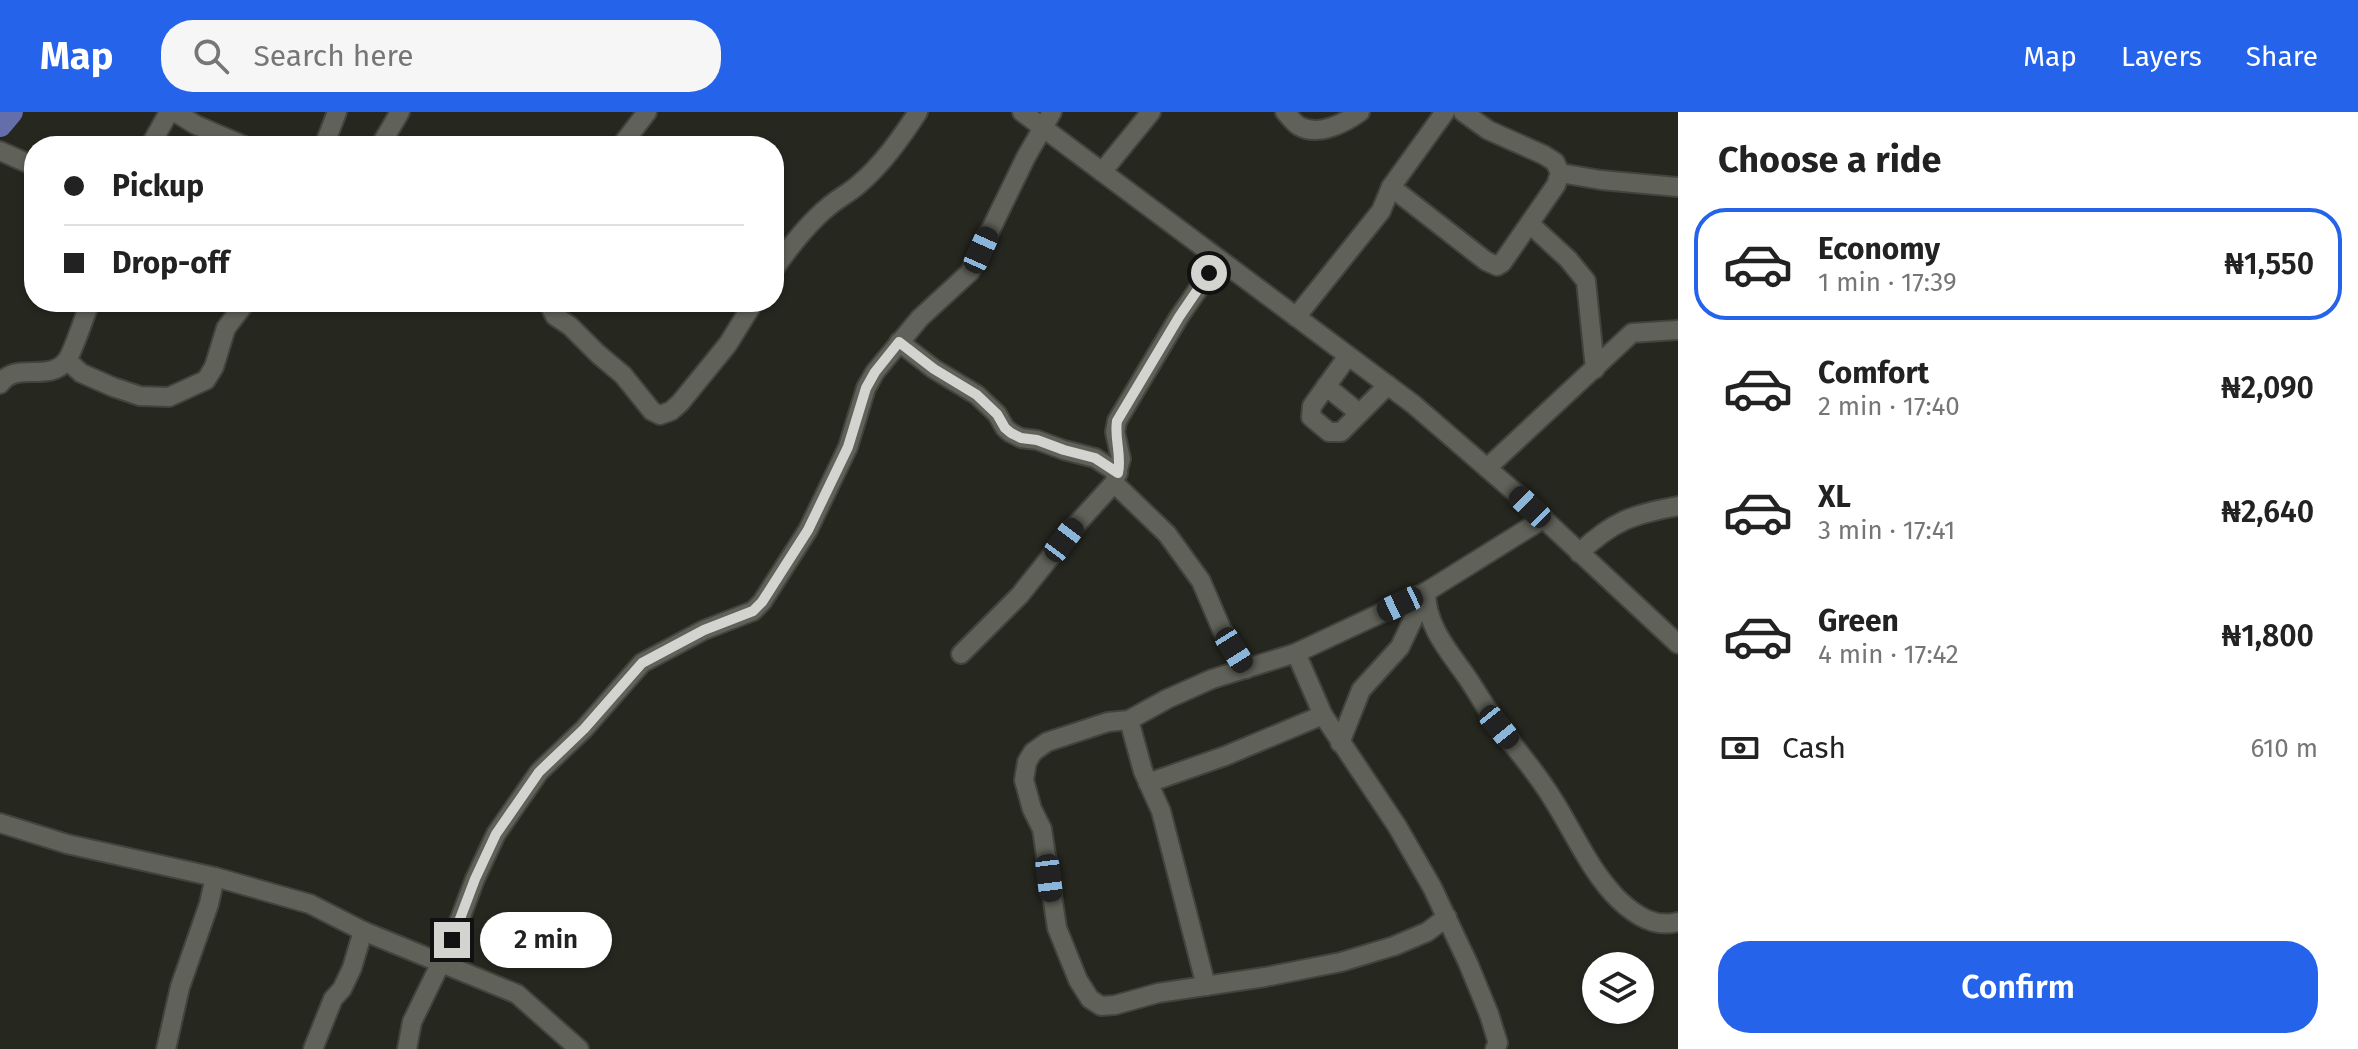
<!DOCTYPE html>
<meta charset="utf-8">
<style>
body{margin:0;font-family:"Fira Sans",sans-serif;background:#f6f6f6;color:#222;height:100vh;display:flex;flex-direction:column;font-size:30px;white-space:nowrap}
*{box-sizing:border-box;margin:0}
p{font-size:26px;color:#767676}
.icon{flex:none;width:44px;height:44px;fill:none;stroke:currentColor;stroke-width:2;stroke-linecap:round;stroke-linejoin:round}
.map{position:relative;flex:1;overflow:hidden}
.drawer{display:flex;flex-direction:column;background:#fff;width:680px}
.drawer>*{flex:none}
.hud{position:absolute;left:24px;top:24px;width:760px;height:176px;border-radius:32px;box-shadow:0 2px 6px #0004;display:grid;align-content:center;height:176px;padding:0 40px;background:#fff}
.fabs{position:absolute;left:1582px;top:840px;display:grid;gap:16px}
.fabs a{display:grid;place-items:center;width:72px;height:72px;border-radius:50%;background:#fff;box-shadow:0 2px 6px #0004;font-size:40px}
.end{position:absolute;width:36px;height:36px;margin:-18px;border:10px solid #d3d4cf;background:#111;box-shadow:0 0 0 4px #111}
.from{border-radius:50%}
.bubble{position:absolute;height:56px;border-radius:28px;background:#fff;box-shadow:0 2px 6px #0004;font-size:26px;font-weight:600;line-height:56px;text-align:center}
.car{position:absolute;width:24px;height:48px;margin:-24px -12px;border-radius:10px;box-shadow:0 0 6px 2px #0007;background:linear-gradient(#222 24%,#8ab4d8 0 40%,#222 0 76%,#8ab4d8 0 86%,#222 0)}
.hud b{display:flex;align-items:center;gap:28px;height:76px;font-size:30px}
.hud b+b{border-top:2px solid #e0e0e0}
.hud i{width:20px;height:20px;background:#222}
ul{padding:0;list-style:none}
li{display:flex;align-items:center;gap:24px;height:112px;margin:0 16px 12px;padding:0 24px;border:4px solid transparent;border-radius:32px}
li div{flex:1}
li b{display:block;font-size:30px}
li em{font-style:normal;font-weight:600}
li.on{border-color:#2563eb}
li>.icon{width:72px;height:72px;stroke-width:1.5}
h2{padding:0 40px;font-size:36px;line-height:96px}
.pay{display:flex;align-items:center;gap:20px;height:88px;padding:0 40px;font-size:30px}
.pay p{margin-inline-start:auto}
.primary-button{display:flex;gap:16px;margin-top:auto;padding:16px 40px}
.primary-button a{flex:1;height:92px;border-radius:32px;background:#2563eb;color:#fff;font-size:32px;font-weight:600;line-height:92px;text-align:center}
header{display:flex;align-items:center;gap:48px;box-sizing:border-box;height:112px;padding:0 40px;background:#2563eb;color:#fff}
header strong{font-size:38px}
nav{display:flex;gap:44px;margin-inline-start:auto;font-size:28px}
.search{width:560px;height:72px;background:#f6f6f6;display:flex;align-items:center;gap:20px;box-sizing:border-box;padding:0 28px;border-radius:32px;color:#767676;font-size:30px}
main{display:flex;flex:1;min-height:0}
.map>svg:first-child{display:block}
</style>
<header>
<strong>Map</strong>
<div class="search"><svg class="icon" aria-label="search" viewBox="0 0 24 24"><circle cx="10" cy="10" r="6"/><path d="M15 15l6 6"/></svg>Search here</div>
<nav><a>Map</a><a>Layers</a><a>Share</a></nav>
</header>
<main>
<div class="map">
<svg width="1678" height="937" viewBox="0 0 1678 937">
<rect width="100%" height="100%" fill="#26271f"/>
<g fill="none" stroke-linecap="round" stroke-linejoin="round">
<polyline stroke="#646eab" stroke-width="24" points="0,13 11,0"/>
<defs>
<g id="minor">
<polyline points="175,0 196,13 245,34"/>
<polyline points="1022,0 1413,292 1517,382 1678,532"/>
<path d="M1285,0C1289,4 1294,11 1299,14C1318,25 1345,11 1360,0"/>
<polyline points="150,34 169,0"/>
<polyline points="324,34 337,0"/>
<polyline points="380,34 400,0"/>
<polyline points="621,34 647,0"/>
<polyline points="0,39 34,54"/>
<polyline points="1102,60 1151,0"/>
<polyline points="1560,61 1601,68 1678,75"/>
<polyline points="1391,75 1486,149 1497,154 1502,151 1556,73 1560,61 1555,50 1544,43 1488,18 1463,0"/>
<polyline points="1530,112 1568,147 1586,169 1595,257"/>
<path d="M774,157C789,136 807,112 828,95C837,87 849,81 858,73C882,53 901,26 918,0"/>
<polyline points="548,190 555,204 570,214 598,242 623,263 652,299 660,303 671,299 680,291 728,232 754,190"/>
<polyline points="1296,205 1381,99 1391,75 1445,0"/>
<polyline points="899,230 934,257 977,283 997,302 1005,316 1011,321 1021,326 1037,328 1064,338 1095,346 1118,361"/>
<polyline points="1348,244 1312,294 1311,305 1329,320 1341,320 1388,273"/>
<polyline points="67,248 81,261 113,275 140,284 169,285 206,268 214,255 226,216 246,190"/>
<path d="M0,272C16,248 49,272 67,248C73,240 85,203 90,190"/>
<polyline points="1326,274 1359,301"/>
<polyline points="1487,356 1632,221 1678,218"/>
<polyline points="1114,371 1167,422 1201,469 1222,518 1246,557"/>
<path d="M1579,441C1613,409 1633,402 1678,394"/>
<path d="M1426,480C1426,512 1446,536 1464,561C1477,579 1487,599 1501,617C1518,640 1537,661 1552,686C1574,720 1589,758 1619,788C1636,804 1655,816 1678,810"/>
<polyline points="1296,541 1323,603 1397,714 1432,775 1468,851 1489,902 1498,931 1495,937"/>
<polyline points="961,542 1020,483 1075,414 1114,371 1121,347 1115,320 1117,309 1179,205 1219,147"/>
<polyline points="1129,608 1143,659 1161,699 1206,874"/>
<polyline points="1340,631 1361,578 1400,535 1425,482"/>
<polyline points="1148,671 1225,644 1323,603"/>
<polyline points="0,711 67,732 215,765 310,792 363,819 517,882 579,937"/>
<polyline points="1447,805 1427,820 1394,834 1341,850 1265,865 1158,881 1115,893 1101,894 1090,887 1078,868 1057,816 1042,717 1032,697 1024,668 1027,650 1033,640 1047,630 1108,610 1129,608 1167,587 1212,567 1296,541 1426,480 1543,407"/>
<polyline points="166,937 180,875 209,792 215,765"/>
<polyline points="313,937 333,887 342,877 352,856 363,819"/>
<polyline points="407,937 412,910 452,828 475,767 496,722 539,660 584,617 642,551 704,518 753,499 762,490 808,418 848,335 866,276 875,260 920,206 970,160 1026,45 1052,0"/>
</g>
</defs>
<use href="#minor" stroke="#42433c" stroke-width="22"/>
<use href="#minor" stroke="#606158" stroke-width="18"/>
</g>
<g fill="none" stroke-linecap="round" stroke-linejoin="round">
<path stroke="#d3d4cf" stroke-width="10" d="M452,828L475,767L496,722L539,660L584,617L642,551L704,518L753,499L762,490L808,418L848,335L866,276L875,260L899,230L934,257L977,283L997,302L1005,316L1011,321L1021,326L1037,328L1064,338L1095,346L1118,361C1122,343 1114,326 1117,309L1179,205L1209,161"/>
</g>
</svg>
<div class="fabs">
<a><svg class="icon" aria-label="layers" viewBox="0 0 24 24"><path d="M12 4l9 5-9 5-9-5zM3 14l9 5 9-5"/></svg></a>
</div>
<i class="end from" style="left:1209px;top:161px"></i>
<i class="end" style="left:452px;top:828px"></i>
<div class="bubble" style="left:480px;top:800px;width:132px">2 min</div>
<i class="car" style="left:981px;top:138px;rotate:24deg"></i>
<i class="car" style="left:1530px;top:395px;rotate:314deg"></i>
<i class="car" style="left:1064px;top:428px;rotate:37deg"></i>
<i class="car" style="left:1400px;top:492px;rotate:245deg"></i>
<i class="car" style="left:1234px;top:538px;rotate:148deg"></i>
<i class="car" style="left:1499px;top:615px;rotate:141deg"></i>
<i class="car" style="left:1049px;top:766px;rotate:173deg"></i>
<div class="hud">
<b><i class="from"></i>Pickup</b>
<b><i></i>Drop-off</b>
</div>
</div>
<section class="drawer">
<h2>Choose a ride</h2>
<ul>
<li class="on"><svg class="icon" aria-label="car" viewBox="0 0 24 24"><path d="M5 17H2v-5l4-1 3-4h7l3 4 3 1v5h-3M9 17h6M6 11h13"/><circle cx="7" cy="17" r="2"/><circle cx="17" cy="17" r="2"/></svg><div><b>Economy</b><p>1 min · 17:39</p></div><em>₦1,550</em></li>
<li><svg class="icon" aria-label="car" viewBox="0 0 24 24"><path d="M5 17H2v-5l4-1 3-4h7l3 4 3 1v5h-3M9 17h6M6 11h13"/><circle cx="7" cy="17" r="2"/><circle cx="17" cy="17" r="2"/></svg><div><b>Comfort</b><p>2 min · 17:40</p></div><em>₦2,090</em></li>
<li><svg class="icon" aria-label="car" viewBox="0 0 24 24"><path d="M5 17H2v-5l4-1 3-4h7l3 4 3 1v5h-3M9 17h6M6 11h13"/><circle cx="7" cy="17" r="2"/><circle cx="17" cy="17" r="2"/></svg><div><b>XL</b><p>3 min · 17:41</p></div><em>₦2,640</em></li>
<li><svg class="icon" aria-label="car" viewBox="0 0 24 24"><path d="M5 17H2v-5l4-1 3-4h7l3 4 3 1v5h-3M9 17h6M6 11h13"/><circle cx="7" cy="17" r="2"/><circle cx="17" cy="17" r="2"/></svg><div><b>Green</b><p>4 min · 17:42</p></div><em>₦1,800</em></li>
</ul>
<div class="pay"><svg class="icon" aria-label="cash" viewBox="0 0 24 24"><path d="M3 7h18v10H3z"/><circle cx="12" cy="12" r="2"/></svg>Cash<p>610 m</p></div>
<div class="primary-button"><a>Confirm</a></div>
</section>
</main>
